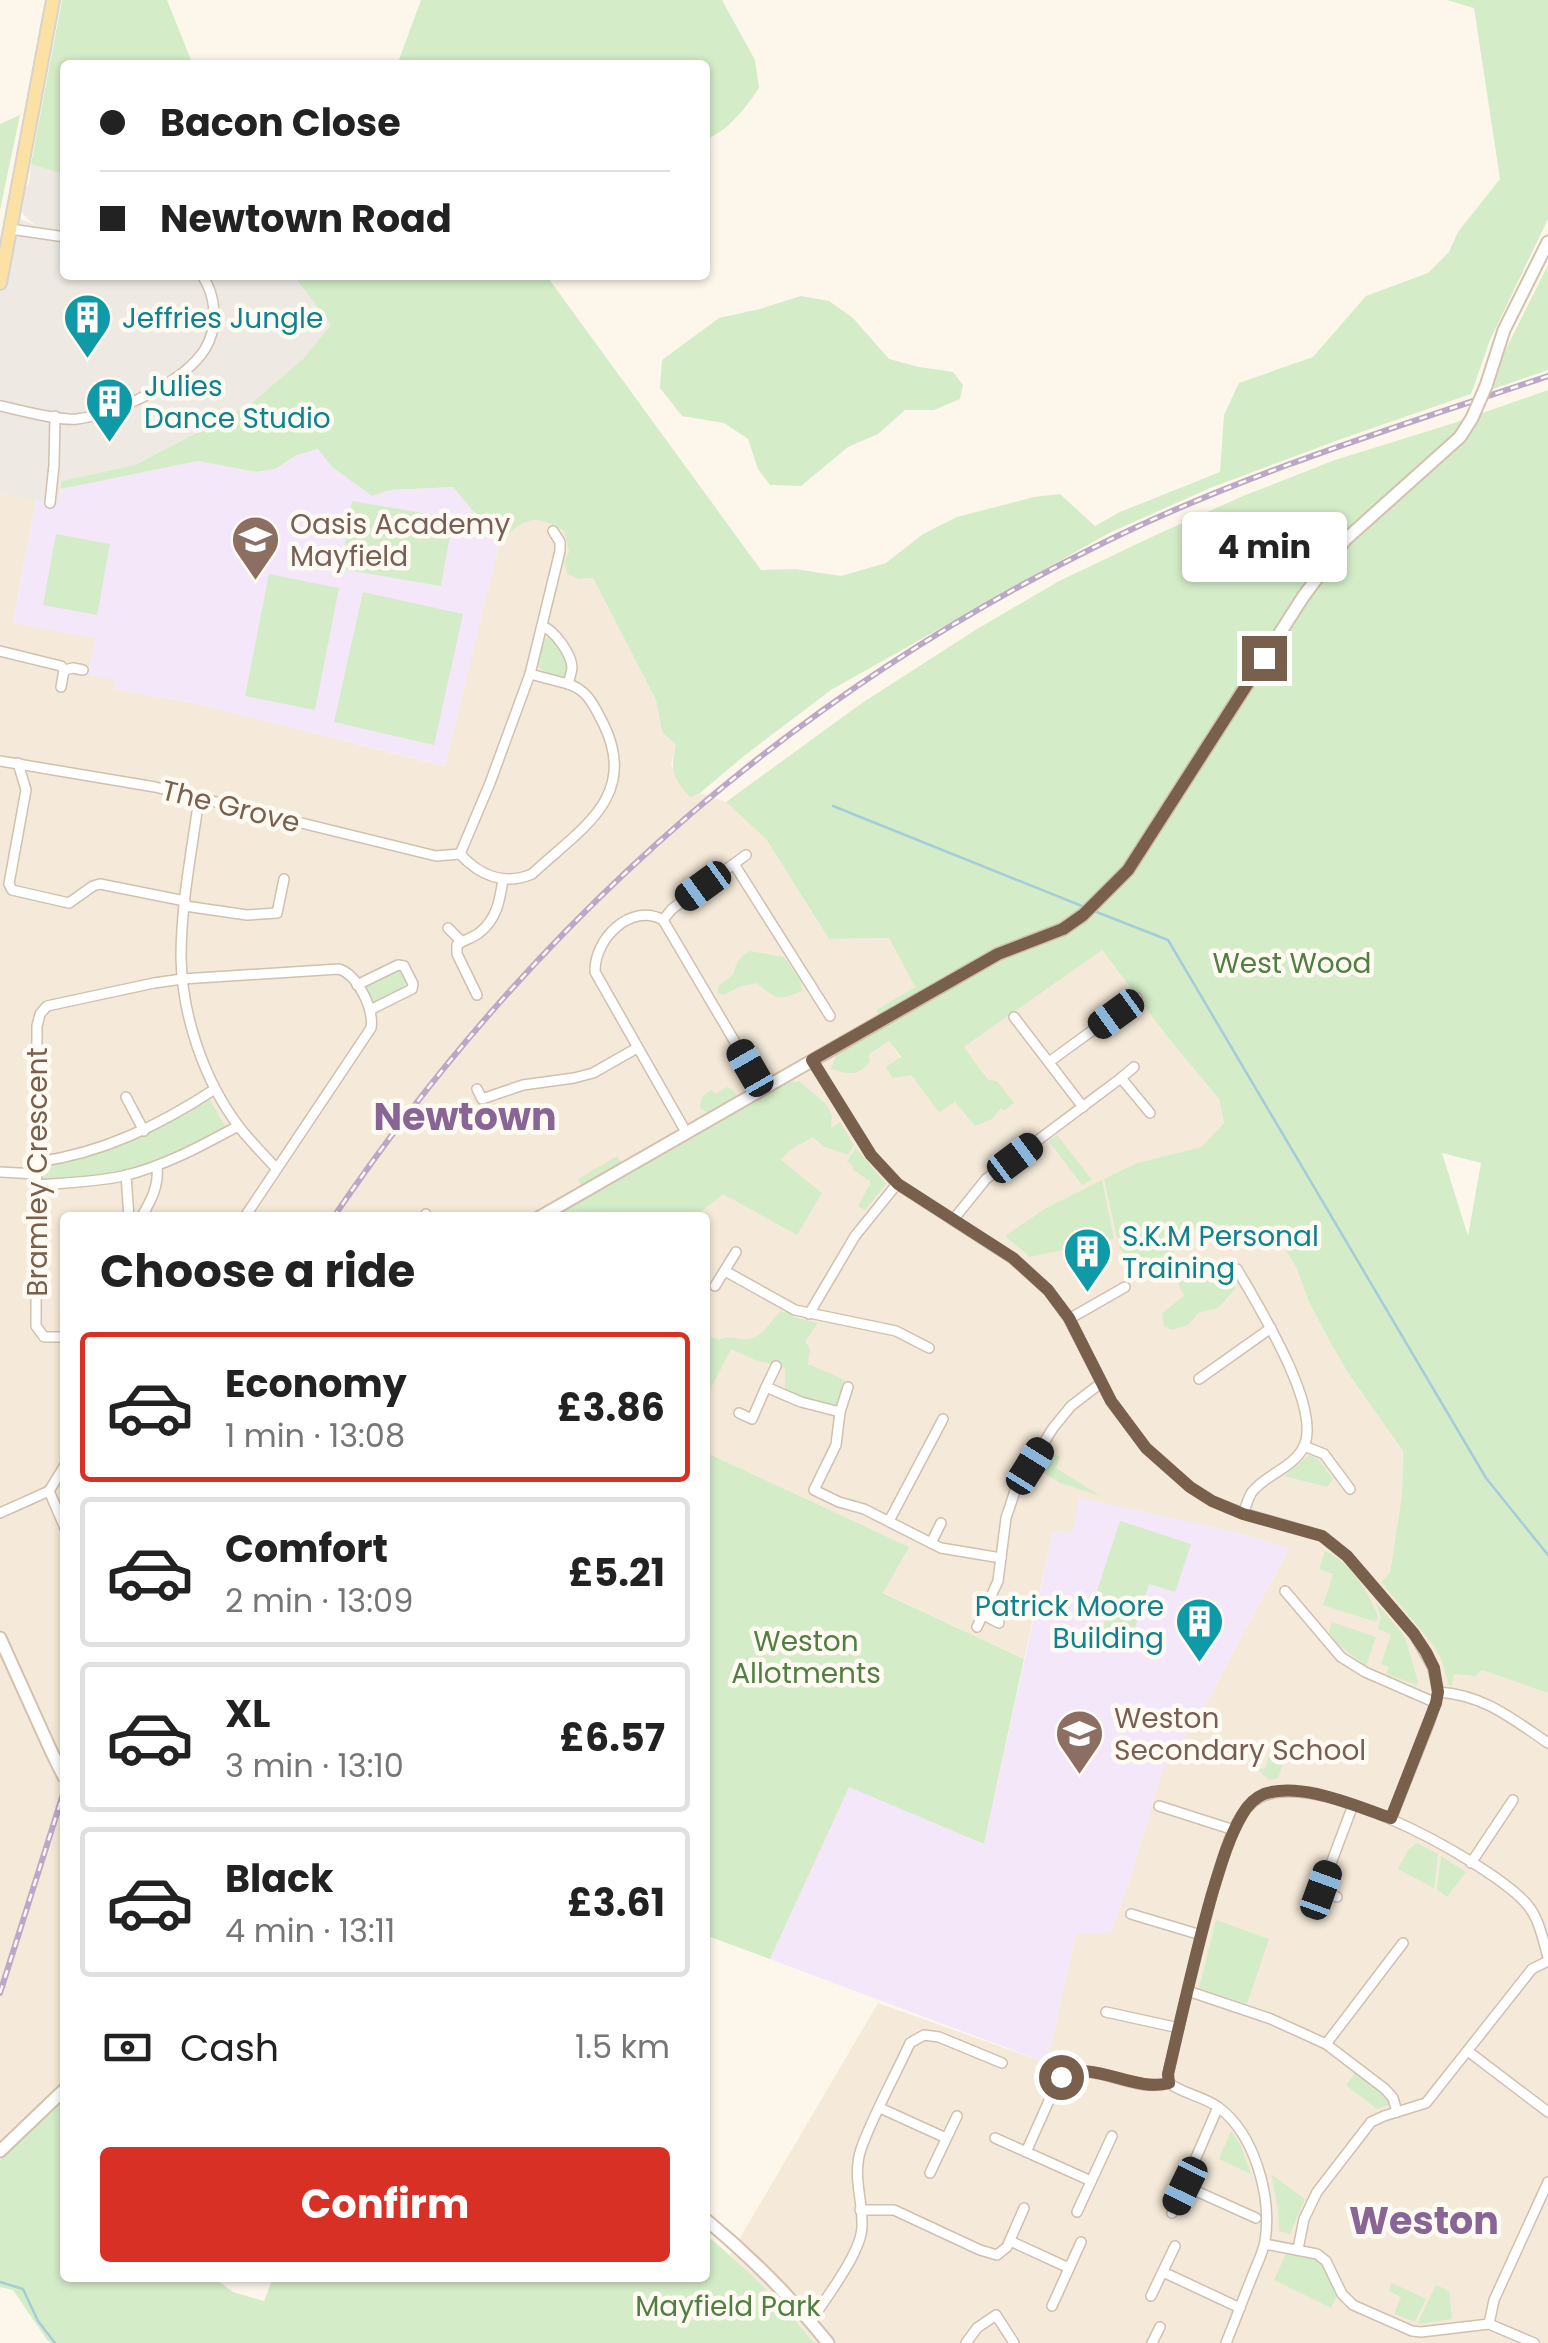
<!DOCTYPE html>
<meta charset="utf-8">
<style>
body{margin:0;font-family:Poppins,sans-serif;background:#f6f6f6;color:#222;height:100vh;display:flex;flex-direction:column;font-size:38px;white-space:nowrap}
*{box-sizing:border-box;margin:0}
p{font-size:32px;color:#767676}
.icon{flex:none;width:55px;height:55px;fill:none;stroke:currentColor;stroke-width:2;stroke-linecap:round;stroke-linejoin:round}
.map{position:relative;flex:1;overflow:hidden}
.sheet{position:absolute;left:60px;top:1212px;width:650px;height:1070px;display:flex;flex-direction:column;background:#fff;border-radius:10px;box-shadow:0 2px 8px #0004}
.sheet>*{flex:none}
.top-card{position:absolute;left:60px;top:60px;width:650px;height:220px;border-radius:10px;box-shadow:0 2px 8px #0004;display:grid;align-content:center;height:220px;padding:0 40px;background:#fff}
.end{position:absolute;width:45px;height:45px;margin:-22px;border:12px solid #79604c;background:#fff;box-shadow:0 0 0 5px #fff}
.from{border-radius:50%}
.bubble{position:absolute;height:70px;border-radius:10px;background:#fff;box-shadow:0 2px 8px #0004;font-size:32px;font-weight:700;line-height:70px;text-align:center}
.car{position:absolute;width:30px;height:60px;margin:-30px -15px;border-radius:12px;box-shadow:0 0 8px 2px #0007;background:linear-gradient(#222 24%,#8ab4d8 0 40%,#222 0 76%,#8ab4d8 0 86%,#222 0)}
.top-card b{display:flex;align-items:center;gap:35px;height:95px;font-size:38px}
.top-card b+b{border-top:2px solid #e0e0e0}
.top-card i{width:25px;height:25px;background:#222}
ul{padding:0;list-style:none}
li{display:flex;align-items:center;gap:30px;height:150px;margin:0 20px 15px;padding:0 20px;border:5px solid #e0e0e0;border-radius:10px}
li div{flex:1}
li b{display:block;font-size:38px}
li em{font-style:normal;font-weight:700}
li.on{border-color:#d93025}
li>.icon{width:90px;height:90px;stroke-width:1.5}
h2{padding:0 40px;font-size:45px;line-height:120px}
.pay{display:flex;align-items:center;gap:25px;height:110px;padding:0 40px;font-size:38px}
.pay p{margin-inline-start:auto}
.cta{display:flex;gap:20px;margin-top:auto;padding:20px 40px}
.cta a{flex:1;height:115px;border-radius:10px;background:#d93025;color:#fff;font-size:40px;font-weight:700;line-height:115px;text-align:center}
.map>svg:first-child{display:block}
</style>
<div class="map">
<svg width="1548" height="2343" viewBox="0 0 1548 2343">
<rect width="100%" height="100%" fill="#fdf7eb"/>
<polygon fill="#f5ead9" points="0,494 36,500 13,622 96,638 88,674 116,680 115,689 193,703 444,766 500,541 523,521 542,519 564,531 579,579 593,578 656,700 662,732 676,745 671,765 690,796 700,793 726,802 766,839 829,939 889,938 915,987 876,1010 882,1020 869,1056 889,1041 911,1075 988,1081 964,1047 1101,949 1166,1035 1219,1099 1224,1123 1201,1147 1137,1163 1120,1237 1221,1225 1252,1227 1282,1245 1296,1267 1309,1302 1329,1340 1348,1373 1403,1451 1402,1494 1390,1573 1382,1582 1482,1670 1548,1693 1548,2343 814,2343 800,2325 730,2255 878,2003 1047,2063 1076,1934 1127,1888 1163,1769 1200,1714 1289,1548 1223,1529 1179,1520 1073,1533 1053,1531 1024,1659 882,1592 908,1547 705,1452 705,1400 731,1348 705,1334 705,1218 65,1218 65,2089 0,2151"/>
<polygon fill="#eee9e3" points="31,164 65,175 65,275 293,275 331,325 303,359 248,406 135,465 61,481 59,505 0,494 0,289 12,216 35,225 22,213 25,189 29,184"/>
<g fill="#f4e7fa">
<polygon points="319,449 332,467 372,496 390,490 453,487 491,533 500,541 445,766 193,703 114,689 115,680 88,675 95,638 13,623 36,500 59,504 61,489 198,461 256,472 275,469 297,455"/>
<polygon points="1079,1498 1223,1529 1289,1548 1200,1714 1163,1769 1127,1888 1111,1933 1076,1934 1047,2063 770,1959 849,1786 984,1844 1053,1531 1073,1532"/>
</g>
<g fill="#d4ecc8" fill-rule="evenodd">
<polygon points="62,0 167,0 193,65 65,65 65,175 31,164"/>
<path d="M421,0H722L755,60L759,88C744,110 729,130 705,140V65H397Z"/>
<path d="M1447,0H1548V219L1490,340L1471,394L1341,439L1210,488L1109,533L831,690L744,756L700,793L690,797C672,777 670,770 676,745L662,732L656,700L593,578L579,579L567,574L564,562L569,552L564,531C532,513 527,518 500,541L491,533L453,487L390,490L372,496L332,467L318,449L297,455L275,469L256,472L198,461L61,489V481L135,465L248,406L303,359L331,325L293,275H546L761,570L795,569L841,576L886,563L923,534L957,517L1034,497L1060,494L1095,526L1120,512L1220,472L1224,415L1239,383L1313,357L1366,296L1428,273L1449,252L1458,232L1500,179L1474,8Z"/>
<polygon points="20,115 1,205 0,211 0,124"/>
<polygon points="1548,265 1548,370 1493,389 1505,351"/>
<polygon points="801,296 829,301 853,318 889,359 919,367 953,372 963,385 960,399 934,410 905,410 878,434 848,447 801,486 770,485 758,469 748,439 724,423 682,416 660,388 662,360 719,318 760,309"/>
<path d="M1548,390V1693L1482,1670L1475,1676L1454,1674L1452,1686L1449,1685L1441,1658L1434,1646L1381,1582L1390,1573L1402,1494L1403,1451L1348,1373L1329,1340L1309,1302L1296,1267L1282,1245L1252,1227L1221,1225L1168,1232C1181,1248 1165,1262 1186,1274L1189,1269H1200L1207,1274H1228L1235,1283V1289L1218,1308L1198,1313L1188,1325L1172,1330L1164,1326L1162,1313L1184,1296L1177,1281C1169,1282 1139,1275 1131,1271V1262L1119,1248L1123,1242L1120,1238H1117L1104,1179L1137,1163L1201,1147L1224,1123L1219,1099L1166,1035L1102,950L964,1047L988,1080L997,1081L1014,1103L1005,1110L1000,1109L992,1119L975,1126L955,1102L939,1112L911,1075L893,1078L886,1067L901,1057L889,1041L869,1055L870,1062C856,1077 850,1074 831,1069L836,1055L882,1020L876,1010L915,987L889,938L829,939L766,839L726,802L862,703L977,629L1059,581L1158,534L1243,496L1335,460L1451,424ZM1442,1153L1481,1163L1468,1236Z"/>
<polygon points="352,501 453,518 441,586 341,569"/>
<polygon points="56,534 110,544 97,615 43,605"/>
<polygon points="269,574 339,588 315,710 245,696"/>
<polygon points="363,592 463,614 434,745 334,722"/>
<path d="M550,637C560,645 569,661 567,674C557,678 561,678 551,675C532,669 538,656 542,640Z"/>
<path d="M749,951L784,957L800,980L802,991C777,1002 777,998 756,983L739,987L724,995L718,993V986L734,974C735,963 740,957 749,951Z"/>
<polygon points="398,970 404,973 407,978 403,989 373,1002 365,986"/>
<path d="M799,1081L827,1105L832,1116L831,1128L840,1122L854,1145L848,1155L823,1146L813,1137L790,1150L781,1160L822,1193L797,1235L723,1194L703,1210L698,1217L538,1218L584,1190L578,1179L617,1156L624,1167L715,1117L700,1108L702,1097L711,1090L715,1094L727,1087L733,1090L741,1102C760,1096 779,1082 799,1081Z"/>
<path d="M209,1098L226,1128C192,1146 157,1165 118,1173C95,1178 71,1179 48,1181L43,1179L41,1172L48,1164C112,1152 152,1129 209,1098Z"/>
<polygon points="1057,1135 1092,1180 1082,1185 1049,1141"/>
<polygon points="856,1148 886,1184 865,1210 858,1206 871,1182 852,1169 853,1166 847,1161"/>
<polygon points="1102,1180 1114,1239 1030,1257 1005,1236 1046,1208"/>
<path d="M780,1311L792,1314L793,1317L818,1323L805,1341L810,1349L808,1364L845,1380L838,1403L832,1407L785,1391V1368L755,1360L731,1349L705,1400V1334L718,1340C728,1336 731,1338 742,1339C759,1342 770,1323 780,1311Z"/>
<polygon points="705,1452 909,1547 883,1593 1024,1659 984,1844 849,1787 770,1959 705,1935"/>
<polygon points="1051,1453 1060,1457 1056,1468 1101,1496 1060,1483 1038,1469 1047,1455"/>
<polygon points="1309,1455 1318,1459 1333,1479 1327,1487 1284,1476"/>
<polygon points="1120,1521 1191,1544 1175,1592 1149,1584 1127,1653 1098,1643 1110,1603 1095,1597"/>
<path d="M1325,1551C1349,1561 1369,1592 1378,1616L1376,1622L1323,1605L1333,1574L1319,1569Z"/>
<polygon points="1375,1601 1405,1637 1418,1682 1417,1685 1386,1674 1389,1667 1381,1664 1391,1634 1378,1629 1381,1618"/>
<polygon points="1332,1622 1376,1637 1366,1666 1338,1644 1329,1632"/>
<polygon points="1275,1736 1291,1742 1278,1778 1269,1780 1256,1768 1265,1769"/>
<polygon points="1417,1843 1438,1854 1434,1888 1398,1869 1408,1850"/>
<polygon points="1441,1856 1466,1872 1447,1897 1437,1890"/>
<polygon points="1216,1920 1269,1939 1247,2004 1199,1988"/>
<polygon points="1357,2071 1387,2097 1389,2105 1377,2109 1346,2085"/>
<path d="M65,2095V2278H214L233,2292L264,2301L273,2278H705V2234C744,2267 783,2303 814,2343H52L47,2340L13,2290L0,2287V2160Z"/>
<polygon points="1231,2131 1240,2144 1251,2174 1219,2159"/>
<polygon points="1271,2174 1305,2199 1290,2234 1279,2231 1278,2209"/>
<path d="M1287,2251C1331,2260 1317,2260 1338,2294L1331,2308L1274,2280Z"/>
<polygon points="1392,2283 1426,2299 1415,2322 1394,2314 1401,2297 1389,2291"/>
<polygon points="1436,2285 1449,2291 1452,2319 1420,2324 1418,2322"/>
</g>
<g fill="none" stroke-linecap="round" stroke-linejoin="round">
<g stroke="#a4cdda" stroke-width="2.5">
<polyline points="833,806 1087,908"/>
<polyline points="1094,911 1168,940 1486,1478 1548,1555"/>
<polyline points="0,2282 23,2289 38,2321 55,2343"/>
</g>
<defs>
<g id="street">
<polyline points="10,229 65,237"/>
<path d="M0,406C20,410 58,421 77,419C115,414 185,382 205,349C219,326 216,296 202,275"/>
<polyline points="50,503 54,465 55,416"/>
<polyline points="553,531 560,542 560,551 530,674 568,684"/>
<polyline points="0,651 61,666 64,670 73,668 83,670"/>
<polyline points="61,687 64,670"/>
<polyline points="0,761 155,787 436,856 460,854"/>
<polyline points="18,763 26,790 10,878 9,884 12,890 69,903 93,886 100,884 185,901"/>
<path d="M199,798C192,850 181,904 181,957C182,1016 204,1081 240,1128C251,1142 264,1155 276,1168"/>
<path d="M460,854C479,875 504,886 532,874C580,829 640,797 603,723C594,706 588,690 568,684C569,680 572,671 572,667C571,653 554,630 542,626"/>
<polyline points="460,854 490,783 530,674"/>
<polyline points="734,864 830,1016"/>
<polyline points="185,906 247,915 277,913 284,879"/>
<polyline points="663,920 672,909 746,855"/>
<polyline points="448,928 461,941"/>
<polyline points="357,985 398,965 404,966 413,984 412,989 370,1010"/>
<path d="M477,995L457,954V945C464,940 472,938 479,933C497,919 500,900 503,879"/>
<polyline points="1014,1017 1083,1107"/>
<polyline points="812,1060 871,1155 897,1184 1013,1259 1048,1290 1069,1319 1111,1401 1146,1448 1190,1487 1212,1501 1243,1513 1322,1536 1347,1556 1414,1634 1433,1668 1438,1692 1430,1721 1391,1819"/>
<polyline points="1049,1062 1137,998"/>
<polyline points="1121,1078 1134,1067"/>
<polyline points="477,1089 482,1099 523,1085 574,1078 593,1073 637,1048"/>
<polyline points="126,1097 144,1131"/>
<path d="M686,1132L595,972C594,939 631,902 663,920L762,1088"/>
<path d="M37,1162C103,1153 160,1125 215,1089"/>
<polyline points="0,1172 37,1174"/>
<polyline points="126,1175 129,1218"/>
<path d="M37,1185C66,1183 95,1182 123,1176C165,1166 201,1146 238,1126"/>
<path d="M141,1218C151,1200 159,1187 157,1166"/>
<polyline points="424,1218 426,1214"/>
<polyline points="953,1220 986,1179 1121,1078 1150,1113"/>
<path d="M1237,1269C1257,1304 1322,1407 1304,1446C1294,1468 1266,1474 1252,1492C1248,1498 1246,1507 1243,1513"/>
<polyline points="725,1271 795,1310 896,1331 929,1348"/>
<polyline points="715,1286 736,1252"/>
<polyline points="809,1314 855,1236 897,1184"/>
<polyline points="1069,1319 1125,1287"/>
<path d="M65,1337H44L36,1326L37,1026L40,1014L47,1006L154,983L182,979L339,969C358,975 374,1009 371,1028L244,1218"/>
<polyline points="1199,1379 1271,1328"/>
<polyline points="766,1387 776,1366"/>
<polyline points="840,1412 848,1387"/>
<polyline points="739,1413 752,1419 766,1387 801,1402 840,1412 836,1445 814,1490 839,1502 864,1509 941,1548 1001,1558"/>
<polyline points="1304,1446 1324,1454 1350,1489"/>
<polyline points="49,1491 65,1528"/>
<polyline points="0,1513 49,1491 65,1465"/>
<polyline points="889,1521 943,1419"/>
<polyline points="931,1543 941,1523"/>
<polyline points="1285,1591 1341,1657 1365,1672 1436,1703"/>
<polyline points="983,1615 999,1623"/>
<polyline points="977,1627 998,1581 1006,1518 1016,1488 1053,1428 1071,1406 1101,1383"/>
<path d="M1438,1692C1484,1695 1511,1718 1548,1743"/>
<polyline points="1159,1806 1234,1830"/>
<polyline points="1471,1863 1513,1800"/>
<polyline points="1337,1897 1321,1890 1353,1805"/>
<polyline points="1131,1914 1201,1935"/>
<polyline points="1188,1991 1271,2019 1326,2044 1385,2089 1393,2098 1397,2112"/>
<polyline points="1106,2012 1179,2028"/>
<polyline points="1326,2044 1403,1943"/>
<polyline points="1469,2052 1548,2112"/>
<polyline points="880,2108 946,2138"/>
<polyline points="995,2138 1091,2181"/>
<path d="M1026,2152L1056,2085L1068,2073C1102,2065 1135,2093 1169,2083"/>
<polyline points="930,2173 957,2116"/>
<polyline points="1185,2186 1256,2218"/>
<polyline points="860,2210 894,2210 980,2250 997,2255 1007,2247 1024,2208"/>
<polyline points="1077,2212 1112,2136"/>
<polyline points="1172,2213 1218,2107"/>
<polyline points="1010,2241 1069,2268"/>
<polyline points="1265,2244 1317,2254 1326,2261 1342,2294 1353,2305 1412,2331 1421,2332 1489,2324 1534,2343"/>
<polyline points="1298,2249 1304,2219 1317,2192 1371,2122 1384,2116 1426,2103 1532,1969 1548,1961"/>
<polyline points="1163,2272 1240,2308"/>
<polyline points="1151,2296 1175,2246"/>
<polyline points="1052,2306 1081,2242"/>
<path d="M811,2321C825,2299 862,2252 862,2226C863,2200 852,2176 861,2149C874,2113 894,2078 910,2043L924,2035L939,2037L1002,2063"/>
<polyline points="1489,2324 1494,2300 1548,2182"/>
<polyline points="966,2343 977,2328 996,2315 1014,2343"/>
<polyline points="1152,2343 1160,2327"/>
<path d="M1226,2343C1235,2321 1243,2299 1252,2277C1256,2266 1263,2253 1265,2241C1272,2197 1255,2134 1218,2107C1203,2096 1183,2094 1169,2083L1168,2075C1183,2010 1197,1945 1216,1881C1224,1856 1231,1824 1250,1805C1298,1755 1484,1860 1524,1901C1539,1916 1542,1937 1548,1957"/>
</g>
<g id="secondary">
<polyline points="1486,386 1504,330 1548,242"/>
<polyline points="538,1218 998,954 1063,929 1083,915 1128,870 1303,597 1345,540 1460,437 1472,418"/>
<polyline points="0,1638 52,1753"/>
<polyline points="0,2151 65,2089"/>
<path d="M705,2219C750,2256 792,2298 828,2343"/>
</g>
<polyline id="primary" points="0,283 53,0"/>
</defs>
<use href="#street" stroke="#d0c0af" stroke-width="12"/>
<use href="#secondary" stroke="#d3c1ad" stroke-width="15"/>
<use href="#primary" stroke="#d9d2cd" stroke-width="16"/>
<use href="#street" stroke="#fff" stroke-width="9"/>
<use href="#secondary" stroke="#fff" stroke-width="11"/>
<use href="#primary" stroke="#fbe1a3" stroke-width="12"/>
<defs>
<g id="rail">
<path d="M333,1218C531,925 789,696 1107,541C1248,472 1400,426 1548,376"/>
<polyline points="0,1993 65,1788"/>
</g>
</defs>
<use href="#rail" stroke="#bca7c9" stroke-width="6"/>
<use href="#rail" stroke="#fffbf2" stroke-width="2.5" stroke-dasharray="8" stroke-linecap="butt"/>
<defs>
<g id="secondary-bridge">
<polyline points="1472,418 1486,386"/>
<polyline points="52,1753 65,1779"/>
</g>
</defs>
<use href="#secondary-bridge" stroke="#d3c1ad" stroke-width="15" stroke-linecap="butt"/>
<use href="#secondary-bridge" stroke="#fff" stroke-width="11"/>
</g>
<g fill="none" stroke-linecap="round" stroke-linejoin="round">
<path stroke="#79604c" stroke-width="12" d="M1061,2077C1091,2058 1134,2093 1169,2083L1168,2074C1182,2014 1195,1954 1212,1894C1220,1868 1228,1839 1242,1815C1247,1806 1254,1798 1264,1794C1301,1781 1355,1806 1391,1818L1436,1703L1438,1692L1434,1668L1426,1652L1414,1634L1347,1556L1322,1536L1243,1514L1212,1501L1190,1487L1146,1448L1111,1401L1069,1318L1048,1290L1013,1258L898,1184L871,1155L812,1060L998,954L1063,929L1083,915L1128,870L1264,658"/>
</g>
<defs>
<symbol id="building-pin" viewBox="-11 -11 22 30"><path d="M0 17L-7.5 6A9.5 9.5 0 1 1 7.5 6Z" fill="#0f9aa8" stroke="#fffbf2"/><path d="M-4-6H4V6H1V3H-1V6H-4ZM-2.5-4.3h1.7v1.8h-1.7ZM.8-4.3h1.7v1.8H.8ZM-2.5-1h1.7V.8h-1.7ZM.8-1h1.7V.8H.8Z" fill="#fff"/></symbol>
<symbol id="school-pin" viewBox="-11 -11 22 30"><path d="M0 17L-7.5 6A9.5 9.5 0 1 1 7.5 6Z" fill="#8d6e63" stroke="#fffbf2"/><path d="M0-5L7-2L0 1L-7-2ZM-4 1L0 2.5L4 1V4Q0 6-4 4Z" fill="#fff"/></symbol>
</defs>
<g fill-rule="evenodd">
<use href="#building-pin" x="60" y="290" width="55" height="75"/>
<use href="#building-pin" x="82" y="374" width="55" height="75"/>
<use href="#school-pin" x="228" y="512" width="55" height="75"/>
<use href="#building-pin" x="1060" y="1224" width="55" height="75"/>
<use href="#building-pin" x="1172" y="1594" width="55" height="75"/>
<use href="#school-pin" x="1052" y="1706" width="55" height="75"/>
</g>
<g text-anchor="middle" stroke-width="9" stroke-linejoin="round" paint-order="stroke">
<g font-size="28" fill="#0d838f" stroke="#fffbf2" text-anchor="start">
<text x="122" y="328">Jeffries Jungle</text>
<text x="144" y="396">Julies<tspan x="144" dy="32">Dance Studio</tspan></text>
<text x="1122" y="1246">S.K.M Personal<tspan x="1122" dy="32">Training</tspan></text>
<text x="1164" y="1616" text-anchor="end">Patrick Moore<tspan x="1164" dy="32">Building</tspan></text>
</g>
<g font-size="28" fill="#785e54" stroke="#fffbf2" text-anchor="start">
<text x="290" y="534">Oasis Academy<tspan x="290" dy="32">Mayfield</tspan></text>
<text x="1114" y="1728">Weston<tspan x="1114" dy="32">Secondary School</tspan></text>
</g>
<g font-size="28" fill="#79604c" stroke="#fffbf2">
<text transform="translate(231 806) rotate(14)" y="10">The Grove</text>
<text transform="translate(37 1172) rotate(-90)" y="10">Bramley Crescent</text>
</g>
<g font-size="28" fill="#517f43" stroke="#fffbf2">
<text x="1292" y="973">West Wood</text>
<text x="806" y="1651">Weston<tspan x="806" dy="32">Allotments</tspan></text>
<text x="728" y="2316">Mayfield Park</text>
</g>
<g font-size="38" font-weight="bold" fill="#896595" stroke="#fffbf2">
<text x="465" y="1130">Newtown</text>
<text x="1424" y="2234">Weston</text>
</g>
</g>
</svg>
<i class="end from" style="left:1061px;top:2077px"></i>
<i class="end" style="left:1264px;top:658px"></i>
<div class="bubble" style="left:1182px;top:512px;width:165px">4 min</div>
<i class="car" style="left:703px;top:886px;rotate:234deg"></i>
<i class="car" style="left:1116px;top:1014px;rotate:234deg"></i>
<i class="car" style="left:750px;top:1068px;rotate:330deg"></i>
<i class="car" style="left:1015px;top:1158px;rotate:53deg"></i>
<i class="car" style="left:1030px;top:1466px;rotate:32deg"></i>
<i class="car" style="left:1321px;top:1890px;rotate:20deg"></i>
<i class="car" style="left:1185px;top:2186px;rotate:206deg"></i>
<div class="top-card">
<b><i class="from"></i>Bacon Close</b>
<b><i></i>Newtown Road</b>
</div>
<section class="sheet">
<h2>Choose a ride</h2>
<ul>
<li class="on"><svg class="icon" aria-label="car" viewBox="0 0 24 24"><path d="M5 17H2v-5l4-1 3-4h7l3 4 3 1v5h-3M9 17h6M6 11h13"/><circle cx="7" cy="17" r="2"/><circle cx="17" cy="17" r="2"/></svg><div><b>Economy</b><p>1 min · 13:08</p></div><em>£3.86</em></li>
<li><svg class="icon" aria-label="car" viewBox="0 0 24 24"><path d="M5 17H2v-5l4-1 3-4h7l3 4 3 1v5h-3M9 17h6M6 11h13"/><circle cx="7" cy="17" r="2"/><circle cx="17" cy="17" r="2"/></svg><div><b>Comfort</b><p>2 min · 13:09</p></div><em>£5.21</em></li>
<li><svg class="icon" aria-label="car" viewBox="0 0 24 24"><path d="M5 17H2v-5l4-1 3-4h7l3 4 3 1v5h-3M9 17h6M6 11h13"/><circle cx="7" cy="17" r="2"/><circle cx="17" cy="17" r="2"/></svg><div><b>XL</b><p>3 min · 13:10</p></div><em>£6.57</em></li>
<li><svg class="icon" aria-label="car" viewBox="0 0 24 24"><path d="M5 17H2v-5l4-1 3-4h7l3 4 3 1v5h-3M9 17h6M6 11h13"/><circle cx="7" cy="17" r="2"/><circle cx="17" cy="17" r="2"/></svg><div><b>Black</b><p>4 min · 13:11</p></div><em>£3.61</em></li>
</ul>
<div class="pay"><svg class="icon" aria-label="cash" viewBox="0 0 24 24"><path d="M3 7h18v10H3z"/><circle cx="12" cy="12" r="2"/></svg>Cash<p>1.5 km</p></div>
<div class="cta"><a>Confirm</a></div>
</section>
</div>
